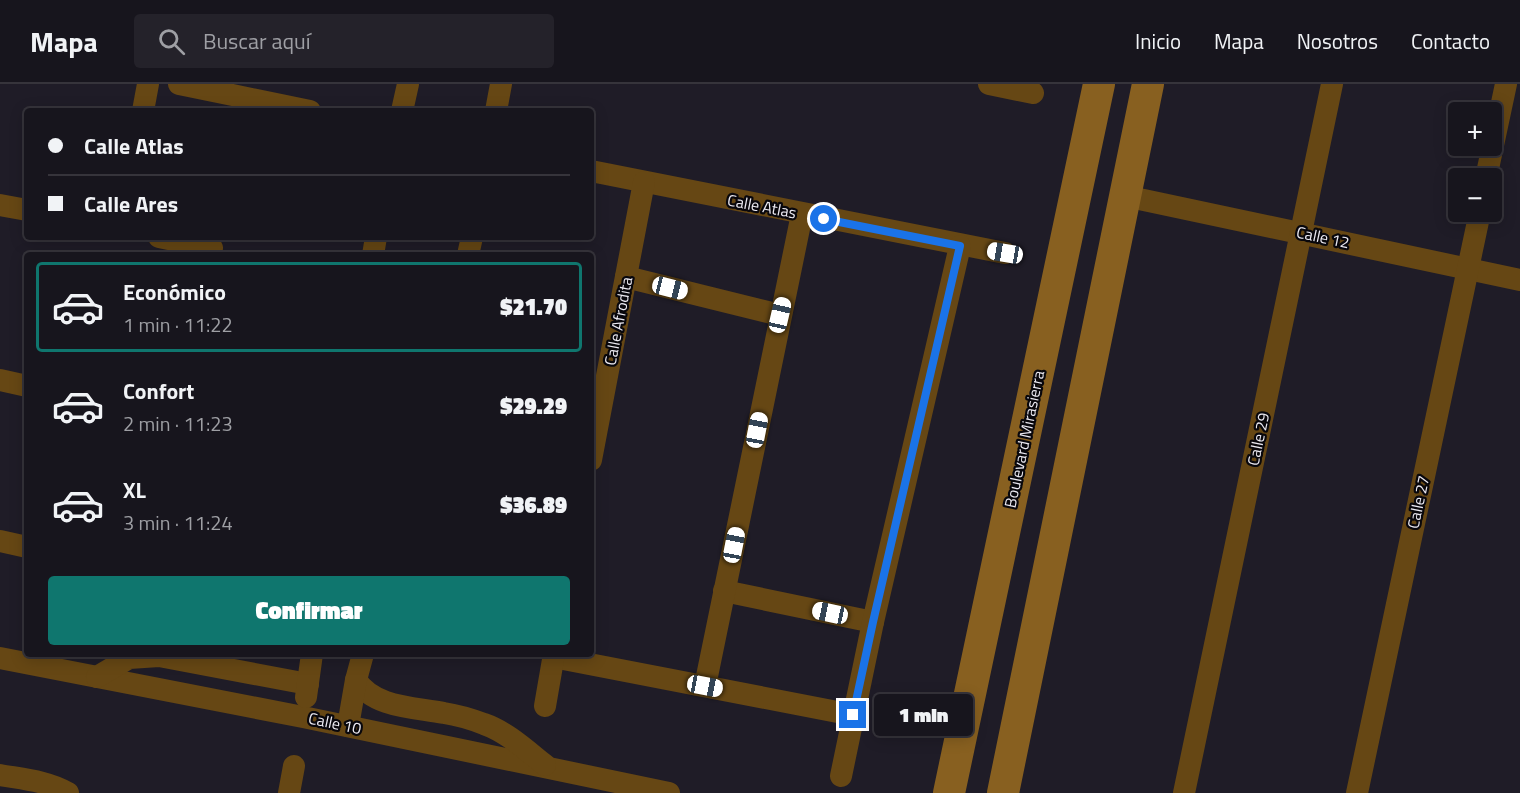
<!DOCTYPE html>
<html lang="es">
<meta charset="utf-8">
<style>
body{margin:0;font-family:"Titillium Web",sans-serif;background:#24222a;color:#f1f3f6;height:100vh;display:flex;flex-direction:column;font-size:22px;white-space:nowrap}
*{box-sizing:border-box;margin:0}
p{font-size:20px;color:#9e9fa4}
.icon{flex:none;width:33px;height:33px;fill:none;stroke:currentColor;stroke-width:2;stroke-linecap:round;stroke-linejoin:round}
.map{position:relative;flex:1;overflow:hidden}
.sheet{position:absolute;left:24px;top:168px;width:570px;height:405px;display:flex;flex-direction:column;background:#17151d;border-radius:6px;box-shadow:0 3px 15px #0003,0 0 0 2px #36343b}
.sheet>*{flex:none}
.hud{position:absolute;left:24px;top:24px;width:570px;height:132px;border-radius:6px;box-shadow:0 3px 15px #0003,0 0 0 2px #36343b;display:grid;align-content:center;height:132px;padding:0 24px;background:#17151d}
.controls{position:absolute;left:1448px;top:18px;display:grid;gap:12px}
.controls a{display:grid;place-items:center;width:54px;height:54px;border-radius:6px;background:#17151d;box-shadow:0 3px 15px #0003,0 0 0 2px #36343b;font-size:30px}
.end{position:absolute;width:27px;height:27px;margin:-14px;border:8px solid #1a73e8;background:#fff;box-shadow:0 0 0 3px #fff}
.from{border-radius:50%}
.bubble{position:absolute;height:42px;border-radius:6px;background:#17151d;box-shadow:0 3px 15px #0003,0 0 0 2px #36343b;font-size:20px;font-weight:800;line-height:42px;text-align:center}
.car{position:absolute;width:18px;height:36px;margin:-18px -9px;border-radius:8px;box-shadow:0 0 4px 2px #0007;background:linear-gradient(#fff 24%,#345 0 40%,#fff 0 76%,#345 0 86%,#fff 0)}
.hud b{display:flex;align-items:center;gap:21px;height:57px;font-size:22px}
.hud b+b{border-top:2px solid #36343b}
.hud i{width:15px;height:15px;background:#f1f3f6}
ul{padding:10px 0 0;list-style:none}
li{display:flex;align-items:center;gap:18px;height:90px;margin:0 12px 9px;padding:0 12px;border:3px solid transparent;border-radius:6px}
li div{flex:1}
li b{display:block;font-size:22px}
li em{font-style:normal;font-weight:800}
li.on{border-color:#0f766e}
li>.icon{width:54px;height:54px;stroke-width:1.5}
.cta{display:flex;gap:12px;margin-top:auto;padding:12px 24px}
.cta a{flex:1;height:69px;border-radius:6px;background:#0f766e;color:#fff;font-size:24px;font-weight:800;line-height:69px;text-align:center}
header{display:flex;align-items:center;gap:36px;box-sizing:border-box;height:84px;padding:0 30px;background:#17151d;border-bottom:2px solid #36343b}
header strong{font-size:28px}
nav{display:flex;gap:33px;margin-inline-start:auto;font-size:21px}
.search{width:420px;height:54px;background:#24222a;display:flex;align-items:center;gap:15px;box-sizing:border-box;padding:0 21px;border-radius:6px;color:#9e9fa4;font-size:22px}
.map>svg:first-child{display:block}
</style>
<header>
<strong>Mapa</strong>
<div class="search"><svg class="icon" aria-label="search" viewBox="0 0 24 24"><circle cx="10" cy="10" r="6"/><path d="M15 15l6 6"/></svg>Buscar aquí</div>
<nav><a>Inicio</a><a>Mapa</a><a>Nosotros</a><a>Contacto</a></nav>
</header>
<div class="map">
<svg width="1520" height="709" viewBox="0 0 1520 709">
<rect width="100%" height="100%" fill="#1f1c27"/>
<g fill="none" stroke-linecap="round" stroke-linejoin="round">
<g stroke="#664714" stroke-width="22">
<polyline points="179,0 310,27"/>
<polyline points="989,0 1033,9"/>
<polyline points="143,27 148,0"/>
<polyline points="402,27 408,0"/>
<polyline points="496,27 501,0"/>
<polyline points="591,87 1005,169"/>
<polyline points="1486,94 1506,0"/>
<polyline points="1125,112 1520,196"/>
<polyline points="0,121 27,126"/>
<polyline points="159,153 212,164"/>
<polyline points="373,171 376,153"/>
<polyline points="468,171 472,153"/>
<polyline points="626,193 780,231"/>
<polyline points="0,296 27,302"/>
<polyline points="591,376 644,98"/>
<polyline points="0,457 27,463"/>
<polyline points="724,507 873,538"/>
<polyline points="553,573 853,631"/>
<polyline points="0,574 303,633 669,709"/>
<polyline points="97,593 129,574 159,572 308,600"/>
<path d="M356,596C374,624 414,623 444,629C457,631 471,635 484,640C507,648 526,666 545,681"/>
<polyline points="705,602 802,130"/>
<polyline points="306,613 312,570"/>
<polyline points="545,622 554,570"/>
<polyline points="348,642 356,596 363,570"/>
<path d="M0,691C22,695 48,697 68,709"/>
<polyline points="841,692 873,538 960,162"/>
<polyline points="289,709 294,682"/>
<polyline points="1184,709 1332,0"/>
<polyline points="1357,709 1480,128"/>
</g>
<g stroke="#886020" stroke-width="32">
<polyline points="949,709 1099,0"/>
<polyline points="1003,709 1148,0"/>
</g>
</g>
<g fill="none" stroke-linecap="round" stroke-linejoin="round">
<polyline stroke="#1a73e8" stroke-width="8" points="824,135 960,162 873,538 853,631"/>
</g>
<g text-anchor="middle" stroke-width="4.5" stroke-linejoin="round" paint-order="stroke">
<g font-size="16" fill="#eceaf2" stroke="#08070c">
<text transform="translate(762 122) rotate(11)" y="6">Calle Atlas</text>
<text transform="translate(1323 153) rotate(12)" y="6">Calle 12</text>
<text transform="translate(618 237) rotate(-79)" y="6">Calle Afrodita</text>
<text transform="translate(1024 355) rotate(-78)" y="6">Boulevard Mirasierra</text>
<text transform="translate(1258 355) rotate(-78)" y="6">Calle 29</text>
<text transform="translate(1418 418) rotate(-78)" y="6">Calle 27</text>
<text transform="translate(335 639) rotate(12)" y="6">Calle 10</text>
</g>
</g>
</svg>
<div class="controls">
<a>+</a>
<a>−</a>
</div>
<i class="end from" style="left:824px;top:135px"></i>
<i class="end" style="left:853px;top:631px"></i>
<div class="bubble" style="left:874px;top:610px;width:99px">1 min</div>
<i class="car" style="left:1005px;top:169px;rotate:280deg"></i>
<i class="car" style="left:670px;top:204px;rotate:104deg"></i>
<i class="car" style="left:780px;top:231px;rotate:13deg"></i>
<i class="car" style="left:757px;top:346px;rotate:11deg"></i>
<i class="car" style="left:734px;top:461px;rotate:11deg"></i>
<i class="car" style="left:830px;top:529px;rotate:282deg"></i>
<i class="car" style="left:705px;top:602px;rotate:101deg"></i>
<div class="hud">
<b><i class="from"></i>Calle Atlas</b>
<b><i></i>Calle Ares</b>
</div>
<section class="sheet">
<ul>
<li class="on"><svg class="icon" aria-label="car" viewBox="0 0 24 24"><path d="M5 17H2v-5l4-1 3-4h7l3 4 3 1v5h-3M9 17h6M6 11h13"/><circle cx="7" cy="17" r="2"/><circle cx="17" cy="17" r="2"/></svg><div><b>Económico</b><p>1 min · 11:22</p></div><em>$21.70</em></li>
<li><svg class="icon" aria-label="car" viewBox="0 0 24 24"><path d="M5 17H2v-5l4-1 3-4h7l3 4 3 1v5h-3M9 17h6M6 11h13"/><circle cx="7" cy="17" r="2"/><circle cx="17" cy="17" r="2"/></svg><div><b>Confort</b><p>2 min · 11:23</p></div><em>$29.29</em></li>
<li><svg class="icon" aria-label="car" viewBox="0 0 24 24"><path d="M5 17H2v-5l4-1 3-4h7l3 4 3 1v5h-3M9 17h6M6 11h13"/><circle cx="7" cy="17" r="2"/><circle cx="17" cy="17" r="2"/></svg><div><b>XL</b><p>3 min · 11:24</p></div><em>$36.89</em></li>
</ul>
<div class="cta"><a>Confirmar</a></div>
</section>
</div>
